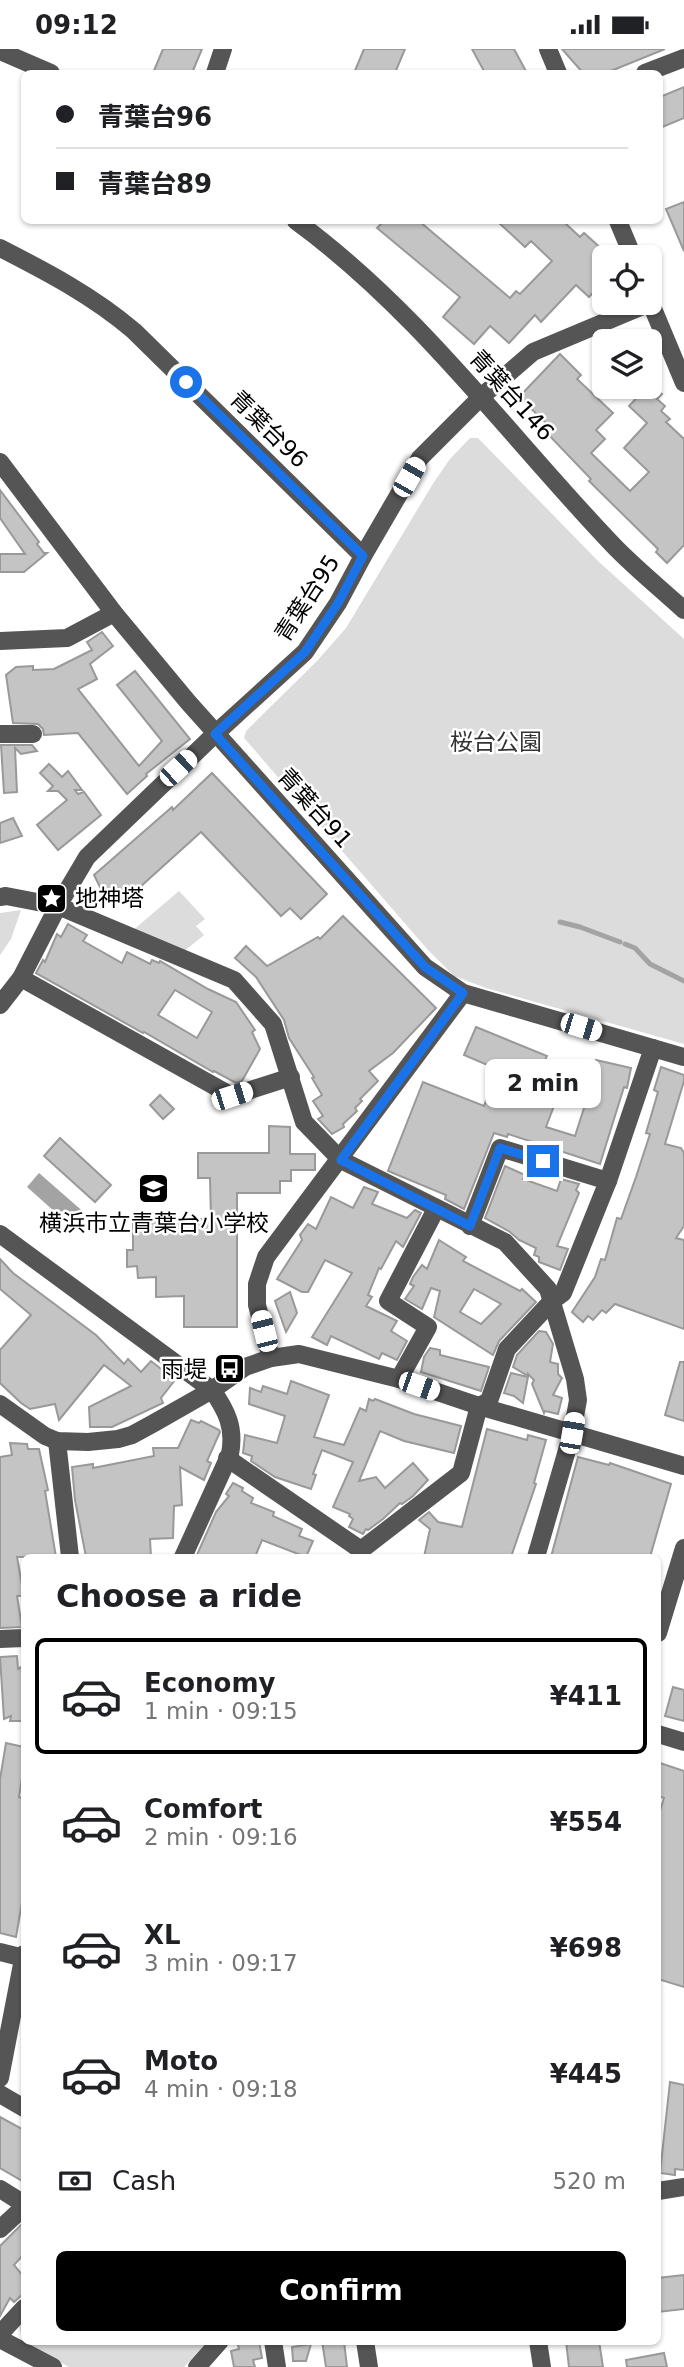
<!DOCTYPE html>
<meta charset="utf-8">
<style>
body{margin:0;font-family:"DejaVu Sans","Noto Sans JP",sans-serif;background:#f2f2f2;color:#202124;height:100vh;display:flex;flex-direction:column;font-size:26px;white-space:nowrap}
*{box-sizing:border-box;margin:0}
p{font-size:23px;color:#757577}
.icon{flex:none;width:38px;height:38px;fill:none;stroke:currentColor;stroke-width:2;stroke-linecap:round;stroke-linejoin:round}
.map{position:relative;flex:1;overflow:hidden}
.panel{position:absolute;left:21px;top:1505px;width:640px;height:791px;display:flex;flex-direction:column;background:#fff;border-radius:10px;box-shadow:0 2px 5px #0004}
.panel>*{flex:none}
.guide{position:absolute;left:21px;top:21px;width:642px;height:154px;border-radius:10px;box-shadow:0 2px 5px #0004;display:grid;align-content:center;height:154px;padding:0 35px;background:#fff}
.tools{position:absolute;left:592px;top:196px;display:grid;gap:14px}
.tools a{display:grid;place-items:center;width:70px;height:70px;border-radius:10px;background:#fff;box-shadow:0 2px 5px #0004;font-size:35px}
.end{position:absolute;width:32px;height:32px;margin:-16px;border:9px solid #1a73e8;background:#fff;box-shadow:0 0 0 4px #fff}
.from{border-radius:50%}
.bubble{position:absolute;height:49px;border-radius:10px;background:#fff;box-shadow:0 2px 5px #0004;font-size:23px;font-weight:600;line-height:49px;text-align:center}
.car{position:absolute;width:21px;height:42px;margin:-21px -10px;border-radius:9px;box-shadow:0 0 5px 2px #0007;background:linear-gradient(#fff 24%,#345 0 40%,#fff 0 76%,#345 0 86%,#fff 0)}
.guide b{display:flex;align-items:center;gap:24px;height:66px;font-size:26px}
.guide b+b{border-top:2px solid #e0e0e0}
.guide i{width:18px;height:18px;background:#202124}
ul{padding:0;list-style:none}
li{display:flex;align-items:center;gap:21px;height:116px;margin:0 14px 10px;padding:0 21px;border:4px solid transparent;border-radius:10px}
li div{flex:1}
li b{display:block;font-size:26px}
li em{font-style:normal;font-weight:600}
li.active{border-color:#000}
li>.icon{width:63px;height:63px;stroke-width:1.5}
h2{padding:0 35px;font-size:32px;line-height:84px}
.pay{display:flex;align-items:center;gap:18px;height:77px;padding:0 35px;font-size:26px}
.pay p{margin-inline-start:auto}
.button{display:flex;gap:14px;margin-top:auto;padding:14px 35px}
.button a{flex:1;height:80px;border-radius:10px;background:#000;color:#fff;font-size:28px;font-weight:600;line-height:80px;text-align:center}
.status{display:flex;justify-content:space-between;align-items:center;height:49px;padding:0 35px;background:#fff;direction:ltr}
.status svg{height:19px;fill:currentColor}
.map>svg:first-child{display:block}
</style>
<div class="status"><b>09:12</b><svg viewBox="0 0 49 12"><path d="M0 12V9h3v3zM5 12V6h3v6zM10 12V3h3v9zM15 12V0h3v12zM26 1h20v11H26zM47 4h2v5h-2z"/></svg></div>
<div class="map">
<svg width="684" height="2318" viewBox="0 0 684 2318">
<rect width="100%" height="100%" fill="#fff"/>
<g fill="#dcdcdc">
<polygon points="470,389 478,389 598,512 684,590 684,995 486,939 454,927 428,901 244,689 246,682 317,612 346,579 434,433 450,410"/>
<polygon points="179,842 205,870 196,877 204,886 182,904 131,883"/>
<polygon points="21,861 11,890 0,906 0,864"/>
<polygon points="24,2272 24,2292 207,2293 184,2318 69,2318 23,2293 19,2278"/>
</g>
<polygon fill="#a3a3a3" points="39,1124 87,1166 74,1180 27,1138"/>
<g fill="none" stroke-linecap="round" stroke-linejoin="round">
<g stroke="#a3a3a3" stroke-width="5">
<polyline points="560,873 580,878 620,893"/>
<polyline points="625,895 635,899 650,915 684,932"/>
</g>
</g>
<g fill="#c4c4c4" stroke="#999" stroke-width="2" fill-rule="evenodd">
<polygon points="163,0 202,0 192,24 153,24"/>
<polygon points="364,0 405,0 395,24 354,24"/>
<polygon points="472,0 514,0 527,24 485,24"/>
<polygon points="562,0 665,0 606,24 583,24"/>
<polygon points="684,38 684,69 660,79 660,48"/>
<polygon points="684,153 684,202 666,160"/>
<polygon points="384,172 419,172 510,249 516,242 520,245 552,212 531,192 525,198 497,172 563,172 580,188 584,184 604,202 604,232 589,248 576,236 541,273 535,266 509,294 490,277 474,295 443,268 460,248 377,179"/>
<polygon points="560,305 581,326 577,330 613,364 596,381 605,390 591,404 630,442 649,423 624,399 647,374 629,357 647,338 649,338 650,334 662,345 657,350 665,357 661,362 670,370 666,373 684,390 684,496 667,514 656,503 658,500 589,432 591,430 543,380 547,375 519,348"/>
<polygon points="0,441 39,493 37,495 44,504 47,504 24,523 0,523 0,505 25,505 0,469"/>
<polygon points="102,583 113,597 90,615 97,630 78,640 139,717 162,692 117,636 135,622 190,690 146,725 147,727 127,745 78,684 44,686 43,680 38,675 13,674 6,626 16,618 33,617 33,621 54,620 92,601 87,593"/>
<polygon points="1,696 32,696 37,702 21,705 15,699 17,743 4,744"/>
<polygon points="49,715 62,728 68,722 82,741 75,741 78,745 84,743 101,766 58,801 37,776 67,751 58,742 48,742 53,737 40,724"/>
<polygon points="212,724 327,845 301,870 290,859 281,867 201,783 129,848 124,845 108,854 94,826 172,758 173,761"/>
<polygon points="13,769 22,787 0,794 0,774"/>
<polygon points="343,867 436,959 393,1004 369,1022 378,1032 360,1050 362,1052 355,1059 357,1062 343,1075 344,1078 332,1085 318,1070 323,1067 313,1052 322,1046 312,1029 314,1028 289,989 284,971 256,928 235,909 246,897 267,917 318,888 320,890"/>
<path d="M68,875L87,886L83,892L122,914L127,903L150,915L152,911L159,914L160,912L208,940L236,953L255,981L252,983L260,1000L242,1032L236,1034L214,1022L213,1023L144,983L143,984L36,924L43,911L45,913L57,885L61,888ZM175,941L212,963L197,989L158,966Z"/>
<polygon points="476,978 547,1007 545,1011 568,1020 546,1078 575,1087 593,1031 592,1031 596,1011 631,1019 627,1039 624,1038 600,1115 508,1085 507,1088 494,1084 464,1160 445,1150 446,1146 388,1122 423,1033 484,1057 497,1020 464,1006"/>
<polygon points="661,1018 684,1026 684,1032 665,1095 681,1099 684,1104 684,1177 676,1189 684,1191 684,1280 615,1255 606,1264 602,1261 593,1271 588,1267 583,1273 572,1263 595,1228 601,1210 605,1211 617,1169 621,1170 636,1128 650,1085 646,1084 658,1043 654,1041"/>
<polygon points="160,1046 174,1060 163,1070 150,1056"/>
<polygon points="269,1077 290,1078 290,1105 315,1105 315,1121 291,1121 291,1132 280,1132 280,1144 237,1144 237,1278 184,1278 184,1247 156,1248 156,1228 138,1229 137,1217 127,1218 127,1201 133,1201 133,1171 211,1170 210,1129 198,1129 198,1104 269,1104"/>
<polygon points="60,1089 111,1136 95,1153 44,1107"/>
<polygon points="505,1117 525,1126 523,1130 557,1142 561,1130 579,1135 576,1141 579,1144 557,1197 568,1200 560,1221 539,1213 539,1208 534,1206 536,1199 519,1191 510,1183 485,1169"/>
<polygon points="364,1138 378,1143 372,1155 407,1169 415,1161 421,1164 403,1198 396,1192 381,1220 379,1219 368,1246 372,1248 366,1257 397,1272 391,1282 407,1292 397,1311 382,1304 379,1310 331,1287 327,1296 312,1288 352,1224 325,1211 308,1243 302,1243 277,1230 302,1191 300,1186 308,1175 316,1180 331,1148 353,1159"/>
<path d="M439,1191L466,1208L463,1212L520,1242L522,1240L536,1253L499,1292L493,1306L434,1268L440,1242L431,1239L422,1260L405,1250L414,1237L410,1235L413,1228L422,1216L427,1220ZM474,1240L501,1255L481,1275L460,1263Z"/>
<polygon points="0,1210 13,1224 96,1286 124,1315 128,1310 141,1323 151,1312 175,1331 161,1349 163,1354 112,1378 90,1378 89,1358 131,1337 104,1316 59,1371 55,1355 30,1360 21,1354 0,1334 0,1301 31,1266 0,1240"/>
<polygon points="290,1243 297,1264 286,1283 275,1252"/>
<polygon points="539,1282 546,1283 553,1295 550,1313 558,1315 558,1325 562,1329 553,1346 562,1349 558,1365 545,1362 544,1364 532,1335 534,1331 528,1325 528,1327 513,1318 517,1306"/>
<polygon points="430,1299 440,1301 440,1306 489,1318 481,1342 421,1323 424,1308"/>
<polygon points="680,1313 684,1313 684,1372 665,1366"/>
<polygon points="511,1324 528,1328 523,1354 514,1347 504,1344"/>
<polygon points="291,1332 329,1346 314,1388 344,1396 360,1359 366,1362 369,1350 373,1352 375,1350 414,1365 461,1377 454,1404 404,1392 380,1382 359,1432 376,1428 385,1439 413,1414 428,1431 413,1447 402,1455 400,1454 383,1470 368,1481 366,1480 363,1485 349,1478 353,1470 349,1467 350,1465 333,1458 353,1413 322,1401 313,1425 316,1426 311,1440 275,1428 251,1412 252,1407 243,1404 245,1386 277,1394 285,1367 249,1355 250,1339 261,1343 263,1337 287,1345"/>
<polygon points="191,1371 199,1374 201,1372 219,1381 220,1383 207,1412 211,1414 204,1431 180,1418 182,1456 174,1457 173,1489 150,1490 151,1508 86,1508 75,1451 72,1418 93,1415 93,1419 154,1407 153,1399 178,1399"/>
<polygon points="487,1380 527,1391 528,1386 546,1391 534,1434 536,1435 511,1508 424,1508 430,1480 419,1471 429,1463 438,1473 462,1478"/>
<polygon points="10,1394 27,1395 28,1400 39,1400 48,1441 45,1442 56,1508 17,1508 24,1547 17,1547 22,1578 0,1579 0,1408 12,1406"/>
<polygon points="578,1408 609,1416 610,1414 671,1435 650,1508 551,1508"/>
<polygon points="233,1434 243,1439 242,1442 253,1449 251,1454 274,1463 273,1467 302,1480 299,1487 313,1492 306,1508 262,1491 255,1508 196,1508 216,1463 229,1447 226,1445"/>
<polygon points="17,1607 18,1620 21,1618 22,1623 24,1623 24,1672 10,1672 11,1667 4,1670 0,1608"/>
<polygon points="673,1638 684,1641 684,1672 665,1667"/>
<polygon points="6,1694 24,1698 24,1716 19,1748 24,1750 24,1842 16,1888 0,1884 0,1730"/>
<polygon points="660,1714 684,1722 684,1938 658,1930 658,1768 664,1749 658,1747 658,1721"/>
<polygon points="670,2033 684,2036 684,2121 675,2120 675,2126 660,2124"/>
<polygon points="0,2068 24,2081 24,2133 0,2119"/>
<polygon points="24,2173 24,2205 14,2216 24,2228 24,2244 14,2253 10,2249 0,2267 0,2197"/>
<polygon points="684,2226 684,2260 658,2263 658,2229"/>
<polygon points="237,2292 259,2292 262,2309 253,2311 255,2318 234,2318 231,2302 239,2300"/>
<polygon points="322,2292 344,2292 347,2318 326,2318"/>
<polygon points="566,2292 599,2292 603,2318 569,2318"/>
<polygon points="311,2295 306,2312 293,2312 292,2298"/>
<polygon points="664,2304 667,2318 627,2318 626,2311"/>
</g>
<g fill="none" stroke-linecap="round" stroke-linejoin="round">
<g stroke="#555" stroke-width="18">
<polyline points="548,0 558,24"/>
<polyline points="0,2 51,24"/>
<polyline points="215,24 223,0"/>
<polyline points="645,24 684,9"/>
<path d="M296,172C419,262 508,386 613,496C635,519 660,539 684,561"/>
<polyline points="618,172 633,208"/>
<path d="M0,199C47,223 93,247 134,282L363,507"/>
<polyline points="649,250 684,334"/>
<polyline points="0,413 114,564 188,653 425,918 463,944 684,1008"/>
<polyline points="0,592 67,589 114,564"/>
<polyline points="0,685 33,685"/>
<polyline points="0,848 6,847 58,857 234,931 273,975 304,1073 341,1111 505,1193 548,1240 575,1330 578,1351 572,1384 536,1508"/>
<polyline points="21,929 232,1047 291,1028"/>
<polyline points="0,956 21,929 58,857 87,808 215,685 305,603 338,554 363,507 420,409 481,348 533,303 650,254"/>
<polyline points="470,1177 500,1099 608,1132"/>
<path d="M0,1185L212,1341C227,1362 235,1379 230,1405L183,1508"/>
<polyline points="271,1309 257,1256 257,1235 266,1208 463,944"/>
<polyline points="399,1330 428,1278 388,1252 436,1160"/>
<polyline points="0,1355 45,1387 57,1392 88,1393 118,1390 132,1386 154,1374 212,1341 245,1318 271,1309 299,1305 399,1330 479,1357 684,1417"/>
<polyline points="57,1392 70,1508"/>
<polyline points="227,1409 361,1501"/>
<polyline points="359,1508 361,1501 461,1424 479,1357 489,1352 507,1300 552,1252 563,1244 608,1132 653,999"/>
<polyline points="658,1584 684,1499"/>
<polyline points="0,1590 24,1589"/>
<polyline points="658,1685 684,1693"/>
<polyline points="0,1903 24,1909"/>
<polyline points="0,2029 24,1905"/>
<polyline points="0,2045 24,2059"/>
<polyline points="0,2140 24,2155"/>
<polyline points="658,2142 684,2138"/>
<polyline points="0,2180 24,2158"/>
<polyline points="0,2285 24,2259"/>
<polyline points="0,2290 53,2318"/>
<polyline points="273,2292 277,2318"/>
<polyline points="365,2292 369,2318"/>
<polyline points="538,2292 542,2318"/>
<polyline points="197,2318 220,2292"/>
</g>
</g>
<g fill="none" stroke-linecap="round" stroke-linejoin="round">
<polyline stroke="#1a73e8" stroke-width="9" points="186,333 363,507 338,554 305,603 215,685 425,918 463,944 341,1111 470,1177 500,1099 543,1112"/>
</g>
<defs>
<symbol id="sight-square" viewBox="-11 -11 22 22"><rect x="-9" y="-9" width="18" height="18" rx="4" fill="#000" stroke="#fff"/><path d="M0-6L1.8-2.2L6-1.7L2.9 1.2L3.7 5.4L0 3.3L-3.7 5.4L-2.9 1.2L-6-1.7L-1.8-2.2Z" fill="#fff"/></symbol>
<symbol id="school-square" viewBox="-11 -11 22 22"><rect x="-9" y="-9" width="18" height="18" rx="4" fill="#000" stroke="#fff"/><path d="M0-5L7-2L0 1L-7-2ZM-4 1L0 2.5L4 1V4Q0 6-4 4Z" fill="#fff"/></symbol>
<symbol id="bus-square" viewBox="-11 -11 22 22"><rect x="-9" y="-9" width="18" height="18" rx="4" fill="#000" stroke="#fff"/><path d="M-5-6H5V4H4V6H2V4H-2V6H-4V4H-5ZM-3.5-4V0h7V-4ZM-3.5 1.2v1.5H-2V1.2ZM2 1.2v1.5H3.5V1.2Z" fill="#fff"/></symbol>
</defs>
<g fill-rule="evenodd">
<use href="#sight-square" x="34" y="832" width="35" height="35"/>
<use href="#school-square" x="136" y="1122" width="35" height="35"/>
<use href="#bus-square" x="212" y="1302" width="35" height="35"/>
</g>
<g text-anchor="middle" stroke-width="5" stroke-linejoin="round" paint-order="stroke">
<g font-size="23" fill="#000" stroke="#fff">
<text transform="translate(512 346) rotate(48)" y="8">青葉台146</text>
<text transform="translate(269 380) rotate(45)" y="8">青葉台96</text>
<text transform="translate(307 549) rotate(-57)" y="8">青葉台95</text>
<text transform="translate(315 759) rotate(48)" y="8">青葉台91</text>
</g>
<g font-size="23" fill="#333" stroke="#fff">
<text x="496" y="701">桜台公園</text>
</g>
<g font-size="23" fill="#000" stroke="#fff" text-anchor="start">
<text x="75" y="857">地神塔</text>
<text x="154" y="1182" text-anchor="middle">横浜市立青葉台小学校</text>
<text x="207" y="1328" text-anchor="end">雨堤</text>
</g>
</g>
</svg>
<div class="tools">
<a><svg class="icon" aria-label="locate" viewBox="0 0 24 24"><circle cx="12" cy="12" r="6"/><path d="M12 2v4M12 18v4M2 12h4M18 12h4"/></svg></a>
<a><svg class="icon" aria-label="layers" viewBox="0 0 24 24"><path d="M12 4l9 5-9 5-9-5zM3 14l9 5 9-5"/></svg></a>
</div>
<i class="end from" style="left:186px;top:333px"></i>
<i class="end" style="left:543px;top:1112px"></i>
<div class="bubble" style="left:485px;top:1010px;width:116px">2 min</div>
<i class="car" style="left:409px;top:428px;rotate:30deg"></i>
<i class="car" style="left:178px;top:719px;rotate:47deg"></i>
<i class="car" style="left:581px;top:978px;rotate:107deg"></i>
<i class="car" style="left:232px;top:1047px;rotate:72deg"></i>
<i class="car" style="left:264px;top:1282px;rotate:346deg"></i>
<i class="car" style="left:419px;top:1337px;rotate:109deg"></i>
<i class="car" style="left:572px;top:1384px;rotate:10deg"></i>
<div class="guide">
<b><i class="from"></i>青葉台96</b>
<b><i></i>青葉台89</b>
</div>
<section class="panel">
<h2>Choose a ride</h2>
<ul>
<li class="active"><svg class="icon" aria-label="car" viewBox="0 0 24 24"><path d="M5 17H2v-5l4-1 3-4h7l3 4 3 1v5h-3M9 17h6M6 11h13"/><circle cx="7" cy="17" r="2"/><circle cx="17" cy="17" r="2"/></svg><div><b>Economy</b><p>1 min · 09:15</p></div><em>¥411</em></li>
<li><svg class="icon" aria-label="car" viewBox="0 0 24 24"><path d="M5 17H2v-5l4-1 3-4h7l3 4 3 1v5h-3M9 17h6M6 11h13"/><circle cx="7" cy="17" r="2"/><circle cx="17" cy="17" r="2"/></svg><div><b>Comfort</b><p>2 min · 09:16</p></div><em>¥554</em></li>
<li><svg class="icon" aria-label="car" viewBox="0 0 24 24"><path d="M5 17H2v-5l4-1 3-4h7l3 4 3 1v5h-3M9 17h6M6 11h13"/><circle cx="7" cy="17" r="2"/><circle cx="17" cy="17" r="2"/></svg><div><b>XL</b><p>3 min · 09:17</p></div><em>¥698</em></li>
<li><svg class="icon" aria-label="car" viewBox="0 0 24 24"><path d="M5 17H2v-5l4-1 3-4h7l3 4 3 1v5h-3M9 17h6M6 11h13"/><circle cx="7" cy="17" r="2"/><circle cx="17" cy="17" r="2"/></svg><div><b>Moto</b><p>4 min · 09:18</p></div><em>¥445</em></li>
</ul>
<div class="pay"><svg class="icon" aria-label="cash" viewBox="0 0 24 24"><path d="M3 7h18v10H3z"/><circle cx="12" cy="12" r="2"/></svg>Cash<p>520 m</p></div>
<div class="button"><a>Confirm</a></div>
</section>
</div>
